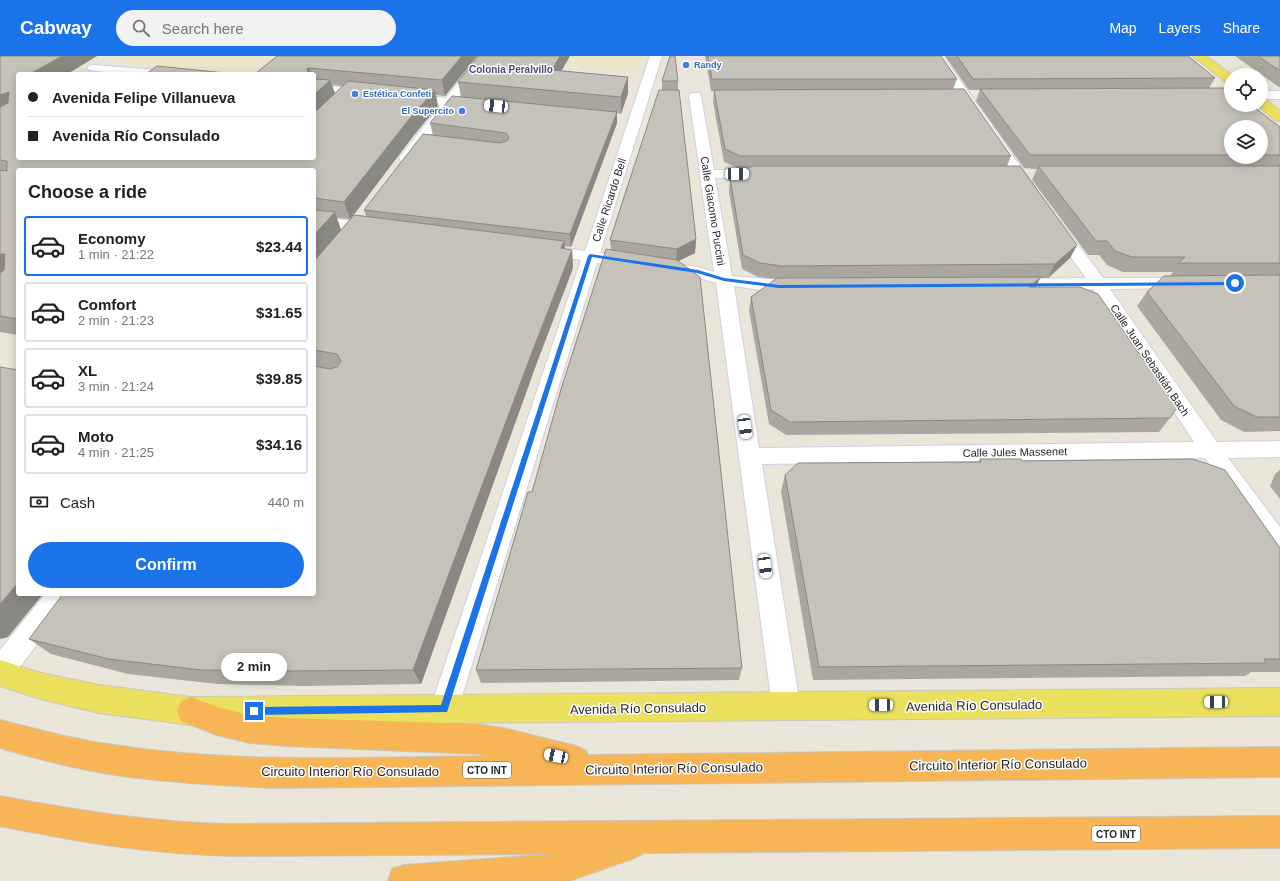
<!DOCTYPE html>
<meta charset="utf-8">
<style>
body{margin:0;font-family:Helvetica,sans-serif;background:#f2f2f2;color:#222;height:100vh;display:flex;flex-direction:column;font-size:15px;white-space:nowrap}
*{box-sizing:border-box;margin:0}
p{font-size:13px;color:#767676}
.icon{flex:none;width:22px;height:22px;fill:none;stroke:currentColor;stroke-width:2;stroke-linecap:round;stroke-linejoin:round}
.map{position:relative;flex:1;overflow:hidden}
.details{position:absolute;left:16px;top:112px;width:300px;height:428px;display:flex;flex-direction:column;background:#fff;border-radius:4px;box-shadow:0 2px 10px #0003}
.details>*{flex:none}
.banner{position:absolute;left:16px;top:16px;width:300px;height:88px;border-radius:4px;box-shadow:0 2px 10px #0003;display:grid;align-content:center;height:88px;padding:0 12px;background:#fff}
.tools{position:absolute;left:1224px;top:12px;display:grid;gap:8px}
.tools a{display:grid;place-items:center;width:44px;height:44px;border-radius:50%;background:#fff;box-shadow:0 2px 10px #0003;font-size:20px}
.end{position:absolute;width:18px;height:18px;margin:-9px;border:5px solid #1a73e8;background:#fff;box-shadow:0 0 0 2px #fff}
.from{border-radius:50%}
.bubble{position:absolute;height:28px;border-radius:14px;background:#fff;box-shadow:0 2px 10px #0003;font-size:13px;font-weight:600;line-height:28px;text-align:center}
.car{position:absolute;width:12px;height:24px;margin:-12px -6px;border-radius:5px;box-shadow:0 0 3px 1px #0007;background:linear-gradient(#fff 24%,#345 0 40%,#fff 0 76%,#345 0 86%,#fff 0)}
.banner b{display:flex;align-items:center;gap:14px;height:38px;font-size:15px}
.banner b+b{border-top:1px solid #e0e0e0}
.banner i{width:10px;height:10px;background:#222}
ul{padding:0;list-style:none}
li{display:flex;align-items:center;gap:12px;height:60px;margin:0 8px 6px;padding:0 4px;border:2px solid #e0e0e0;border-radius:4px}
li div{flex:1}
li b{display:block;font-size:15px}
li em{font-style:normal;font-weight:600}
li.active{border-color:#1a73e8}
li>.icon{width:36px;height:36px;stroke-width:1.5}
h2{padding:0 12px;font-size:18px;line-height:48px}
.pay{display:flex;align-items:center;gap:10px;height:44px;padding:0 12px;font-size:15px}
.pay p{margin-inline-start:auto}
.primary-button{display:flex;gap:8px;margin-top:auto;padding:8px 12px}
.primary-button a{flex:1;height:46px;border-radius:24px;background:#1a73e8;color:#fff;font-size:16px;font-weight:600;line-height:46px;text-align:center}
header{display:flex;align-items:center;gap:24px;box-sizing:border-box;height:56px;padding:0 20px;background:#1a73e8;color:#fff}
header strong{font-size:19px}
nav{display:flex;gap:22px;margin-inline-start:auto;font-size:14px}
.search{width:280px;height:36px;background:#f2f2f2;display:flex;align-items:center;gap:10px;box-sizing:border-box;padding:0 14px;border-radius:22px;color:#767676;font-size:15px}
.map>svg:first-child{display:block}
</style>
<header>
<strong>Cabway</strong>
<div class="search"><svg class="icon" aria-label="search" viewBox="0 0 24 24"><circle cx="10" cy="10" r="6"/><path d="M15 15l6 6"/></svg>Search here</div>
<nav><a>Map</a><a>Layers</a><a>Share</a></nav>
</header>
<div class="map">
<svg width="1280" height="825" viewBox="0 0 1280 825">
<rect width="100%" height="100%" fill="#eae5d9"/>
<g fill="#ebe5c9">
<polygon points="126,0 272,0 250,18 221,18 115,7"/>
<polygon points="569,0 643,0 636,17 564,10"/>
</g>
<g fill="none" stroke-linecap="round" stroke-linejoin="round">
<defs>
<g id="minor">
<polygon points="479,0 491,0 458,43 481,45 483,48 481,51 477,52 453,50 411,105 406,106 401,105 399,102 401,99 441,49 408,46 404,45 402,42 404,39 408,38 446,42"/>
<path d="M650,0H662L600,197L698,211L714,216L700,120L699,118L700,116L689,40L691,37H699L701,40L714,114H767L772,115L774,118L772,121L767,122H715L732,220L804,226L807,230L804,234C782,239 756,233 734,230L759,392L1194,386L1093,233H1008L1002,232L999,228L1002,224L1008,223L1086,222L1048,170L1050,167L1056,165L1062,167L1103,222H1186L1192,223L1195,227L1192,231L1186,232L1110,233L1217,386L1280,385V401L1228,402L1280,471V500L1272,497L1205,402L762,408L800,650L796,660L786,664L776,660L772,650L716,227L696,221L597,207L458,653L454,663L444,667L434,663L430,653L581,204L543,199L537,197L535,194L537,191L543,189L585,195Z"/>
<polygon points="931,0 943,0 1037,134 1035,137 1030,138 1025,137"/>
<polygon points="93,9 159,14 163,16 165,18 121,18 89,14 87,12 89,10"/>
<polygon points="314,29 367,34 371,35 373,38 371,41 367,42 314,37"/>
<rect x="1261" y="35" width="19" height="8"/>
<polygon points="314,160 374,168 380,170 382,173 380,176 374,178 314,170"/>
<polygon points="45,538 73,538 69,546 10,624 0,628 0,594"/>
</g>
<g id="major">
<polygon points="1193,0 1206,0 1232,19 1231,28 1227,27"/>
<polygon points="1261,42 1265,43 1280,55 1280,65 1275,64 1257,49 1261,49"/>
<polygon points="0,604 41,617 99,629 191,641 1280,632 1280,660 191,669 99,657 41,643 0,630"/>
</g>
<g id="highway">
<path d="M191,641L217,651L250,659L285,662L478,668L503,672L576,690L586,695L588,699L1280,691V721L271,732C221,729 171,727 122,720C81,714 40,704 0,692V664C40,674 80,685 121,690C244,708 368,701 491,700L478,698L285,690L250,687L217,679L181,665L177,655L181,645Z"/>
<path d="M0,740C75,754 149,766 226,768L1280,760V792L644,797L632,803L569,825H388L392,813L404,809L555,798L236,800C156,799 78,786 0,770Z"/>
</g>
</defs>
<use href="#minor" stroke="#cfcfe0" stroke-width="2"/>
<use href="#major" stroke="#c7c7c7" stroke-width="2"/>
<use href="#highway" stroke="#c7c7c7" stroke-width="2"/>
<use href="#minor" fill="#fff" fill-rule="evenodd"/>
<use href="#major" fill="#ebe05d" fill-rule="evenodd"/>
<use href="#highway" fill="#f8b556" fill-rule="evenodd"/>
</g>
<g fill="#a9a79f" fill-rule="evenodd">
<path d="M0,0H97L67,18H18V102H314V18H255L277,0H477L445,40L436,39L438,50L414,79L354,159L366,160L364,154L454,82L433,79L430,67L461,41L458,26L561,15L628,21V37L621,58L617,57V67L571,191L564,190L565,193L572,194L573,212L536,309L421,628L304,630L217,628L128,618L51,598L29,583L314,538V114H18V279L0,276ZM332,29L343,30L335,38ZM337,162L350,163L341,174Z"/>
<polygon points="705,0 941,0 957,23 953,33 1011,100 1007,110 1077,189 1070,202 1048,222 1040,222 1035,231 1170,362 1159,376 786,379 769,368 749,254 751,241 776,223 758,221 742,213 729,136 730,122 748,112 738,112 724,106 713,46 714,35 711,35"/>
<path d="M945,0H1188L1215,22L1209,32L1280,71V375L1244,376L1221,364L1137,250L1147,236L1170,220L1173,216H1123L1107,209L1099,199H1088L1032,124L1037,113L1024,112L976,45L980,34H969ZM1231,71H1261V101H1231Z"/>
<polygon points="1235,0 1280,0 1280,31 1279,31"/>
<polygon points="662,25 678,25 678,34 696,183 695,197 679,205 742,612 739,624 481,627 476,614 532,436 611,194 610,184 662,34"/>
<polygon points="980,403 1022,405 1280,492 1280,616 1251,616 1245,620 813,624 781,435 785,419 978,406"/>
<polygon points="1280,414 1280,443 1270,430 1275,418"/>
</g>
<g fill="#8a8882">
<polygon points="62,0 97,0 67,18 30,18"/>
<polygon points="462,0 477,0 445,40 442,24"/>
<polygon points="560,0 570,0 553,30 552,14"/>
<polygon points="309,12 311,18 308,18 307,13"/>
<polygon points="628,21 628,37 621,58 621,41"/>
<polygon points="330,24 336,40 314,61 314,39"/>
<polygon points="435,34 438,50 414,79 350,163 344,146 410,62"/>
<polygon points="9,36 18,50 0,60 0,39"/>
<polygon points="617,56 617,67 571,191 570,178"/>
<polygon points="335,156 341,174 314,206 314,179"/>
<polygon points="696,183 695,197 676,206 677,193"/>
<polygon points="564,185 566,203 561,192"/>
<polygon points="1077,189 1070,202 1048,222 1055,208"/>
<polygon points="572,194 573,212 536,309 421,628 413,614 534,291"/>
<polygon points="0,198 5,198 18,215 0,226"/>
<polygon points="1041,221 1033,235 1029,231"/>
<polygon points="18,527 18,538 43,538 8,581 1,583 0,582 0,548"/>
</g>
<g fill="#c5c2b9" stroke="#8a8882">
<polygon points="0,0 62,0 30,18 18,18 18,102 314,102 314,57 348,25 435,34 410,62 344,146 314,142 314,114 18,114 18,263 0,260 0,217 4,214 5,198 0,198 0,114 7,115 7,105 0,104 0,51 8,47 9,36 0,39"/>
<polygon points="277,0 462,0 442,24 309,12 307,13 308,18 255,18"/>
<polygon points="478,0 560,0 552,14 628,21 621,41 458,26"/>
<polygon points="670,0 675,0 678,25 662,25"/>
<polygon points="708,0 941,0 957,23 712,23"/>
<polygon points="957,0 1188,0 1215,22 973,23"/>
<polygon points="1258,0 1280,0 1280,15"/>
<polygon points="157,10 235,18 146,18"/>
<polygon points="314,23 330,24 314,39"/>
<polygon points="1229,32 1231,33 1231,49 1251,49 1280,71 1280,99 1261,99 1261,71 1231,71 1231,99 1030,99 980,33"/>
<polygon points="964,33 1011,100 740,100 725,93 714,34"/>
<polygon points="659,34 679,34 696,183 677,193 610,184"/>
<polygon points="452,40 617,56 570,178 364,154 423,78 500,87 507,85 509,81 506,77 430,67"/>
<polygon points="752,110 1020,110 1077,189 1055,208 782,210 760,207 743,199 730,122"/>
<polygon points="1038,110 1280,110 1280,207 1178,207 1185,201 1132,201 1115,195 1107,185 1096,185"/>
<polygon points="314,154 335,156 314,179"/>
<polygon points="354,159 564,185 561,192 572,194 534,291 413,614 291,615 201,614 109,603 29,583 63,538 314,538 314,310 330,313 337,311 341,305 337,298 314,294 314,205"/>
<polygon points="606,193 677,204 700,221 742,612 476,614 528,436 532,436 562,330"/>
<polygon points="1280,219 1280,361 1257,361 1234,350 1147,236 1164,220"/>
<polygon points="1041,221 1029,231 1080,231 1098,238 1177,352 1170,362 790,366 771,354 751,241 777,222"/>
<polygon points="0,311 18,314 18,527 0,548"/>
<polygon points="980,403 1021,403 1022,405 1192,403 1208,408 1225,414 1280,492 1280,603 1264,603 1266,607 819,611 785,419 798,407 981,406"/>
</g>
<polygon fill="#1a73e8" points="590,198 698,214 724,222 779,229 1235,226 1237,227 1235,229 779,232 724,225 697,217 592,201 447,656 254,659 251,658 250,655 251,652 254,651 441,649 588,200"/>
<g fill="#3f7fe0" stroke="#fff" stroke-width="1.5">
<circle cx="686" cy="9" r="4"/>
<circle cx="355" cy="38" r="4"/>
<circle cx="462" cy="55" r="4"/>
</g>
<g text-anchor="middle" stroke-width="3" stroke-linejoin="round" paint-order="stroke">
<g font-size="9" font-weight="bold" fill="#366cbe" stroke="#fff" text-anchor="start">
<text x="694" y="12">Randy</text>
<text x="363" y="41">Estética Confeti</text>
<text x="454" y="58" text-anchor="end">El Supercito</text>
</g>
<g font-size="10" font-weight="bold" fill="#4a4b76" stroke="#fff">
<text x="511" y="17">Colonia Peralvillo</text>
</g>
<g fill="#fff" stroke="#686868" stroke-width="1">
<rect x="463" y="706" width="48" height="16" rx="3"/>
<rect x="1092" y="770" width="48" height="16" rx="3"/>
</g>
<g font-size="10" font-weight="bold" fill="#272727">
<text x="487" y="718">CTO INT</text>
<text x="1116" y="782">CTO INT</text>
</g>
<g font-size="11" fill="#272727" stroke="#fff">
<text transform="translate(609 144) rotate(-72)" y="4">Calle Ricardo Bell</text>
<text transform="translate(713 155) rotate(81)" y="4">Calle Giacomo Puccini</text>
<text transform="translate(1150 304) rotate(56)" y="4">Calle Juan Sebastián Bach</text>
<text transform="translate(1015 396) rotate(-1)" y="4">Calle Jules Massenet</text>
</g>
<g font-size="13" fill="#272727" stroke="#fff">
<text transform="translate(974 649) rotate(-1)" y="5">Avenida Río Consulado</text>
<text transform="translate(638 652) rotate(-1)" y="5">Avenida Río Consulado</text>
<text transform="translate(998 708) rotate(-1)" y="5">Circuito Interior Río Consulado</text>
<text transform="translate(674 712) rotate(-1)" y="5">Circuito Interior Río Consulado</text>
<text x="350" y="720">Circuito Interior Río Consulado</text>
</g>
</g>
</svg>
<div class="tools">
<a><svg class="icon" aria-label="locate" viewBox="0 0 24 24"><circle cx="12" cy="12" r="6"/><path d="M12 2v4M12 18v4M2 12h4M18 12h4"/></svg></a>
<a><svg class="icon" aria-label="layers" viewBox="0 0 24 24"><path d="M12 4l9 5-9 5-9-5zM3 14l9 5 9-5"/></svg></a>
</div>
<i class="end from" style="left:1235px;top:227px"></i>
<i class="end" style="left:254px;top:655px"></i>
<div class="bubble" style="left:221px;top:597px;width:66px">2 min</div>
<i class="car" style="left:496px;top:50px;rotate:276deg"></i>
<i class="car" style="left:737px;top:118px;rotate:90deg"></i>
<i class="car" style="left:745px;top:371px;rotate:172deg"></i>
<i class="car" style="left:765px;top:510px;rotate:172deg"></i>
<i class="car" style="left:1216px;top:646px;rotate:270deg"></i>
<i class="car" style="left:881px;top:649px;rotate:270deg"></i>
<i class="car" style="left:556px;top:700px;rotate:282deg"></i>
<div class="banner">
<b><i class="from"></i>Avenida Felipe Villanueva</b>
<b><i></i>Avenida Río Consulado</b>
</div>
<section class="details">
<h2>Choose a ride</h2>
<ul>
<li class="active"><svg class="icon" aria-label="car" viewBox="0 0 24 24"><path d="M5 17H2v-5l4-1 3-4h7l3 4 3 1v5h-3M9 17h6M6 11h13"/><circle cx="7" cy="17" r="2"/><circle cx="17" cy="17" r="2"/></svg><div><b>Economy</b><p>1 min · 21:22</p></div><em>$23.44</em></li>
<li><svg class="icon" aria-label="car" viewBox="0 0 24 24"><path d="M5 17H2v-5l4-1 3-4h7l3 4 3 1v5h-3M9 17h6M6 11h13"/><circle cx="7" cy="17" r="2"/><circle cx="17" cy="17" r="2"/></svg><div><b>Comfort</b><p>2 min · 21:23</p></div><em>$31.65</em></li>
<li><svg class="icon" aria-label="car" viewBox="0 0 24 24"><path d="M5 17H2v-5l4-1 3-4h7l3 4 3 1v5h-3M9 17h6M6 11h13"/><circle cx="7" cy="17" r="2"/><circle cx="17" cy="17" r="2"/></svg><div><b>XL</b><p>3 min · 21:24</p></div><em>$39.85</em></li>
<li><svg class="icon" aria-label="car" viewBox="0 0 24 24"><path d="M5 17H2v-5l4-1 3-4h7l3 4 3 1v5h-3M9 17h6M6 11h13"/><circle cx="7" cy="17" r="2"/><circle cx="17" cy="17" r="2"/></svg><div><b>Moto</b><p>4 min · 21:25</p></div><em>$34.16</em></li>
</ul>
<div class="pay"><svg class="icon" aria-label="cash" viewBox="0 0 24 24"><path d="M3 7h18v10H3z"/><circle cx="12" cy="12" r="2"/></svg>Cash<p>440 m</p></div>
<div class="primary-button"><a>Confirm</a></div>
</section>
</div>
